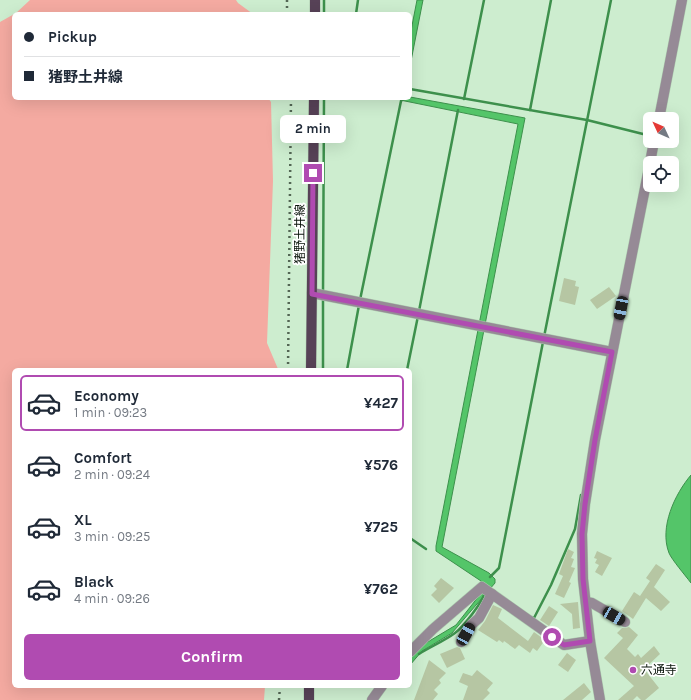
<!DOCTYPE html>
<meta charset="utf-8">
<style>
body{margin:0;font-family:Karla,"Noto Sans JP",sans-serif;background:#f2f2f3;color:#1f2937;height:100vh;display:flex;flex-direction:column;font-size:15px;white-space:nowrap}
*{box-sizing:border-box;margin:0}
p{font-size:13px;color:#747a83}
.icon{flex:none;width:22px;height:22px;fill:none;stroke:currentColor;stroke-width:2;stroke-linecap:round;stroke-linejoin:round}
.map{position:relative;flex:1;overflow:hidden}
.panel{position:absolute;left:12px;top:368px;width:400px;height:320px;display:flex;flex-direction:column;background:#fff;border-radius:6px;box-shadow:0 4px 16px #0002}
.panel>*{flex:none}
.guide{position:absolute;left:12px;top:12px;width:400px;height:88px;border-radius:6px;box-shadow:0 4px 16px #0002;display:grid;align-content:center;height:88px;padding:0 12px;background:#fff}
.needle{width:26px;rotate:314deg}
.fabs{position:absolute;left:643px;top:112px;display:grid;gap:8px}
.fabs a{display:grid;place-items:center;width:36px;height:36px;border-radius:6px;background:#fff;box-shadow:0 4px 16px #0002;font-size:20px}
.end{position:absolute;width:18px;height:18px;margin:-9px;border:5px solid #b04bb1;background:#fff;box-shadow:0 0 0 2px #fff}
.from{border-radius:50%}
.bubble{position:absolute;height:28px;border-radius:6px;background:#fff;box-shadow:0 4px 16px #0002;font-size:13px;font-weight:700;line-height:28px;text-align:center}
.car{position:absolute;width:12px;height:24px;margin:-12px -6px;border-radius:5px;box-shadow:0 0 3px 1px #0007;background:linear-gradient(#222 24%,#8ab4d8 0 40%,#222 0 76%,#8ab4d8 0 86%,#222 0)}
.guide b{display:flex;align-items:center;gap:14px;height:38px;font-size:15px}
.guide b+b{border-top:1px solid #e0e1e3}
.guide i{width:10px;height:10px;background:#1f2937}
ul{padding:7px 0 0;list-style:none}
li{display:flex;align-items:center;gap:12px;height:56px;margin:0 8px 6px;padding:0 4px;border:2px solid transparent;border-radius:6px}
li div{flex:1}
li b{display:block;font-size:15px}
li em{font-style:normal;font-weight:700}
li.selected{border-color:#b04bb1}
li>.icon{width:36px;height:36px;stroke-width:1.5}
.button{display:flex;gap:8px;margin-top:auto;padding:8px 12px}
.button a{flex:1;height:46px;border-radius:6px;background:#b04bb1;color:#fff;font-size:16px;font-weight:700;line-height:46px;text-align:center}
.map>svg:first-child{display:block}
</style>
<div class="map">
<svg width="691" height="700" viewBox="0 0 691 700">
<rect width="100%" height="100%" fill="#cdedcf"/>
<polygon fill="#f4aaa1" points="30,0 236,0 238,3 253,14 14,14 14,98 268,98 271,102 273,181 267,343 278,369 277,370 14,370 14,686 265,686 264,700 0,700 0,22 16,13"/>
<g fill="#54c569" stroke="#3d904c">
<polygon points="417,0 423,0 410,66 410,36"/>
<polygon points="410,97 525,118 442,547 489,573 495,579 495,583 452,633 422,651 410,665 410,656 411,655 426,643 456,625 482,592 483,586 481,581 436,551 436,546 518,124 400,100 400,98 410,98"/>
<path d="M691,475V583C685,575 672,560 669,553C659,527 675,494 691,475Z"/>
</g>
<g fill="none" stroke-linecap="round" stroke-linejoin="round">
<g stroke="#3d904c" stroke-width="2.5">
<polyline points="324,14 324,0"/>
<polyline points="356,14 358,0"/>
<polyline points="410,89 587,120 647,135 650,134"/>
<polyline points="464,99 484,0"/>
<polyline points="530,110 551,0"/>
<polyline points="323,293 324,98"/>
<polyline points="360,300 401,101 403,99"/>
<polyline points="419,311 458,110"/>
<polyline points="544,337 611,0"/>
<polyline points="323,370 323,298"/>
<polyline points="347,370 359,305"/>
<polyline points="407,370 418,316"/>
<polyline points="410,538 426,549"/>
<polyline points="490,577 499,568 543,342"/>
<polyline points="532,617 534,618 551,585 575,529 581,495"/>
<path d="M419,654C430,647 444,641 455,633C463,627 483,602 485,592"/>
</g>
</g>
<g fill="#b6c6a3">
<polygon points="564,278 576,281 575,286 579,287 575,305 559,301"/>
<polygon points="609,287 616,296 597,309 590,300"/>
<polygon points="568,549 574,552 571,558 574,559 571,567 575,568 569,582 571,583 564,598 555,594 563,576 559,574"/>
<polygon points="597,551 612,558 602,576 595,572 599,565 595,563 597,559 594,558"/>
<polygon points="656,564 665,570 654,587 670,602 661,611 646,598 633,619 622,611 634,592 640,596 650,581 646,578"/>
<polygon points="441,578 454,588 439,603 431,595 437,589 434,586"/>
<polygon points="578,602 580,628 573,629 572,614 560,604"/>
<polygon points="493,605 502,609 498,618 528,641 534,632 545,640 537,651 533,648 530,653 519,645 515,649 504,641 503,643 499,640 497,642 478,630 485,621"/>
<polygon points="549,606 558,612 549,626 540,620"/>
<polygon points="629,627 638,635 627,649 635,657 638,654 641,658 654,646 660,654 644,669 659,688 645,700 641,700 637,696 633,700 618,700 634,686 604,658 623,638 617,633 622,628 625,628"/>
<polygon points="457,647 460,648 465,659 447,668 440,654"/>
<polygon points="567,653 576,660 568,672 558,665"/>
<polygon points="429,660 446,673 439,680 441,683 434,690 438,694 433,700 414,700"/>
<polygon points="477,670 493,683 487,690 490,693 483,700 463,700 468,686 459,682 463,673 472,676"/>
<polygon points="584,683 591,692 582,700 563,700"/>
</g>
<g fill="none" stroke-linecap="round" stroke-linejoin="round">
<defs>
<g id="minor">
<polyline points="659,119 682,0"/>
<polyline points="650,163 654,141"/>
<polyline points="312,293 612,352"/>
<polyline points="586,602 592,603 625,622"/>
<polyline points="461,642 471,625 479,618 492,594"/>
<polyline points="410,652 433,629 482,587 564,645 590,641"/>
<polyline points="372,700 382,686"/>
<polyline points="600,700 590,641 583,579 582,534 585,504 595,440 650,163"/>
</g>
<g id="major">
<polyline points="315,14 315,0"/>
<polyline points="311,370 314,98"/>
<polyline points="309,686 309,700"/>
</g>
</defs>
<use href="#minor" stroke="#adcaaf" stroke-width="11"/>
<use href="#major" stroke="#adcaaf" stroke-width="11"/>
<use href="#minor" stroke="#968a96" stroke-width="10"/>
<use href="#major" stroke="#574257" stroke-width="10"/>
<g stroke="#536654" stroke-width="2.5" stroke-dasharray="2 4" stroke-linecap="butt">
<polyline points="287,14 287,0"/>
<polyline points="288,370 291,98"/>
<polyline points="279,700 280,686"/>
</g>
</g>
<g fill="none" stroke-linecap="round" stroke-linejoin="round">
<polyline stroke="#b04bb1" stroke-width="5" points="313,173 312,294 612,352 595,440 585,504 582,534 583,579 590,641 564,645 552,637"/>
</g>
<circle fill="#b04bb1" stroke="#fff" stroke-width="1.5" cx="633" cy="670" r="4"/>
<g text-anchor="middle" stroke-width="3.5" stroke-linejoin="round" paint-order="stroke">
<g font-size="12" fill="#081309" stroke="#fff">
<text transform="translate(300 234) rotate(-90)" y="4">猪野土井線</text>
</g>
<g font-size="12" fill="#081309" stroke="#fff" text-anchor="start">
<text x="641" y="674">六通寺</text>
</g>
</g>
</svg>
<div class="fabs">
<a><svg class="needle" viewBox="-14 -14 28 28"><path d="M0-13l5 13h-10z" fill="#e53935"/><path d="M0 13l5-13h-10z" fill="#747a83"/></svg></a>
<a><svg class="icon" aria-label="locate" viewBox="0 0 24 24"><circle cx="12" cy="12" r="6"/><path d="M12 2v4M12 18v4M2 12h4M18 12h4"/></svg></a>
</div>
<i class="end from" style="left:552px;top:637px"></i>
<i class="end" style="left:313px;top:173px"></i>
<div class="bubble" style="left:280px;top:115px;width:66px">2 min</div>
<i class="car" style="left:621px;top:308px;rotate:191deg"></i>
<i class="car" style="left:614px;top:616px;rotate:120deg"></i>
<i class="car" style="left:466px;top:634px;rotate:29deg"></i>
<div class="guide">
<b><i class="from"></i>Pickup</b>
<b><i></i>猪野土井線</b>
</div>
<section class="panel">
<ul>
<li class="selected"><svg class="icon" aria-label="car" viewBox="0 0 24 24"><path d="M5 17H2v-5l4-1 3-4h7l3 4 3 1v5h-3M9 17h6M6 11h13"/><circle cx="7" cy="17" r="2"/><circle cx="17" cy="17" r="2"/></svg><div><b>Economy</b><p>1 min · 09:23</p></div><em>¥427</em></li>
<li><svg class="icon" aria-label="car" viewBox="0 0 24 24"><path d="M5 17H2v-5l4-1 3-4h7l3 4 3 1v5h-3M9 17h6M6 11h13"/><circle cx="7" cy="17" r="2"/><circle cx="17" cy="17" r="2"/></svg><div><b>Comfort</b><p>2 min · 09:24</p></div><em>¥576</em></li>
<li><svg class="icon" aria-label="car" viewBox="0 0 24 24"><path d="M5 17H2v-5l4-1 3-4h7l3 4 3 1v5h-3M9 17h6M6 11h13"/><circle cx="7" cy="17" r="2"/><circle cx="17" cy="17" r="2"/></svg><div><b>XL</b><p>3 min · 09:25</p></div><em>¥725</em></li>
<li><svg class="icon" aria-label="car" viewBox="0 0 24 24"><path d="M5 17H2v-5l4-1 3-4h7l3 4 3 1v5h-3M9 17h6M6 11h13"/><circle cx="7" cy="17" r="2"/><circle cx="17" cy="17" r="2"/></svg><div><b>Black</b><p>4 min · 09:26</p></div><em>¥762</em></li>
</ul>
<div class="button"><a>Confirm</a></div>
</section>
</div>
